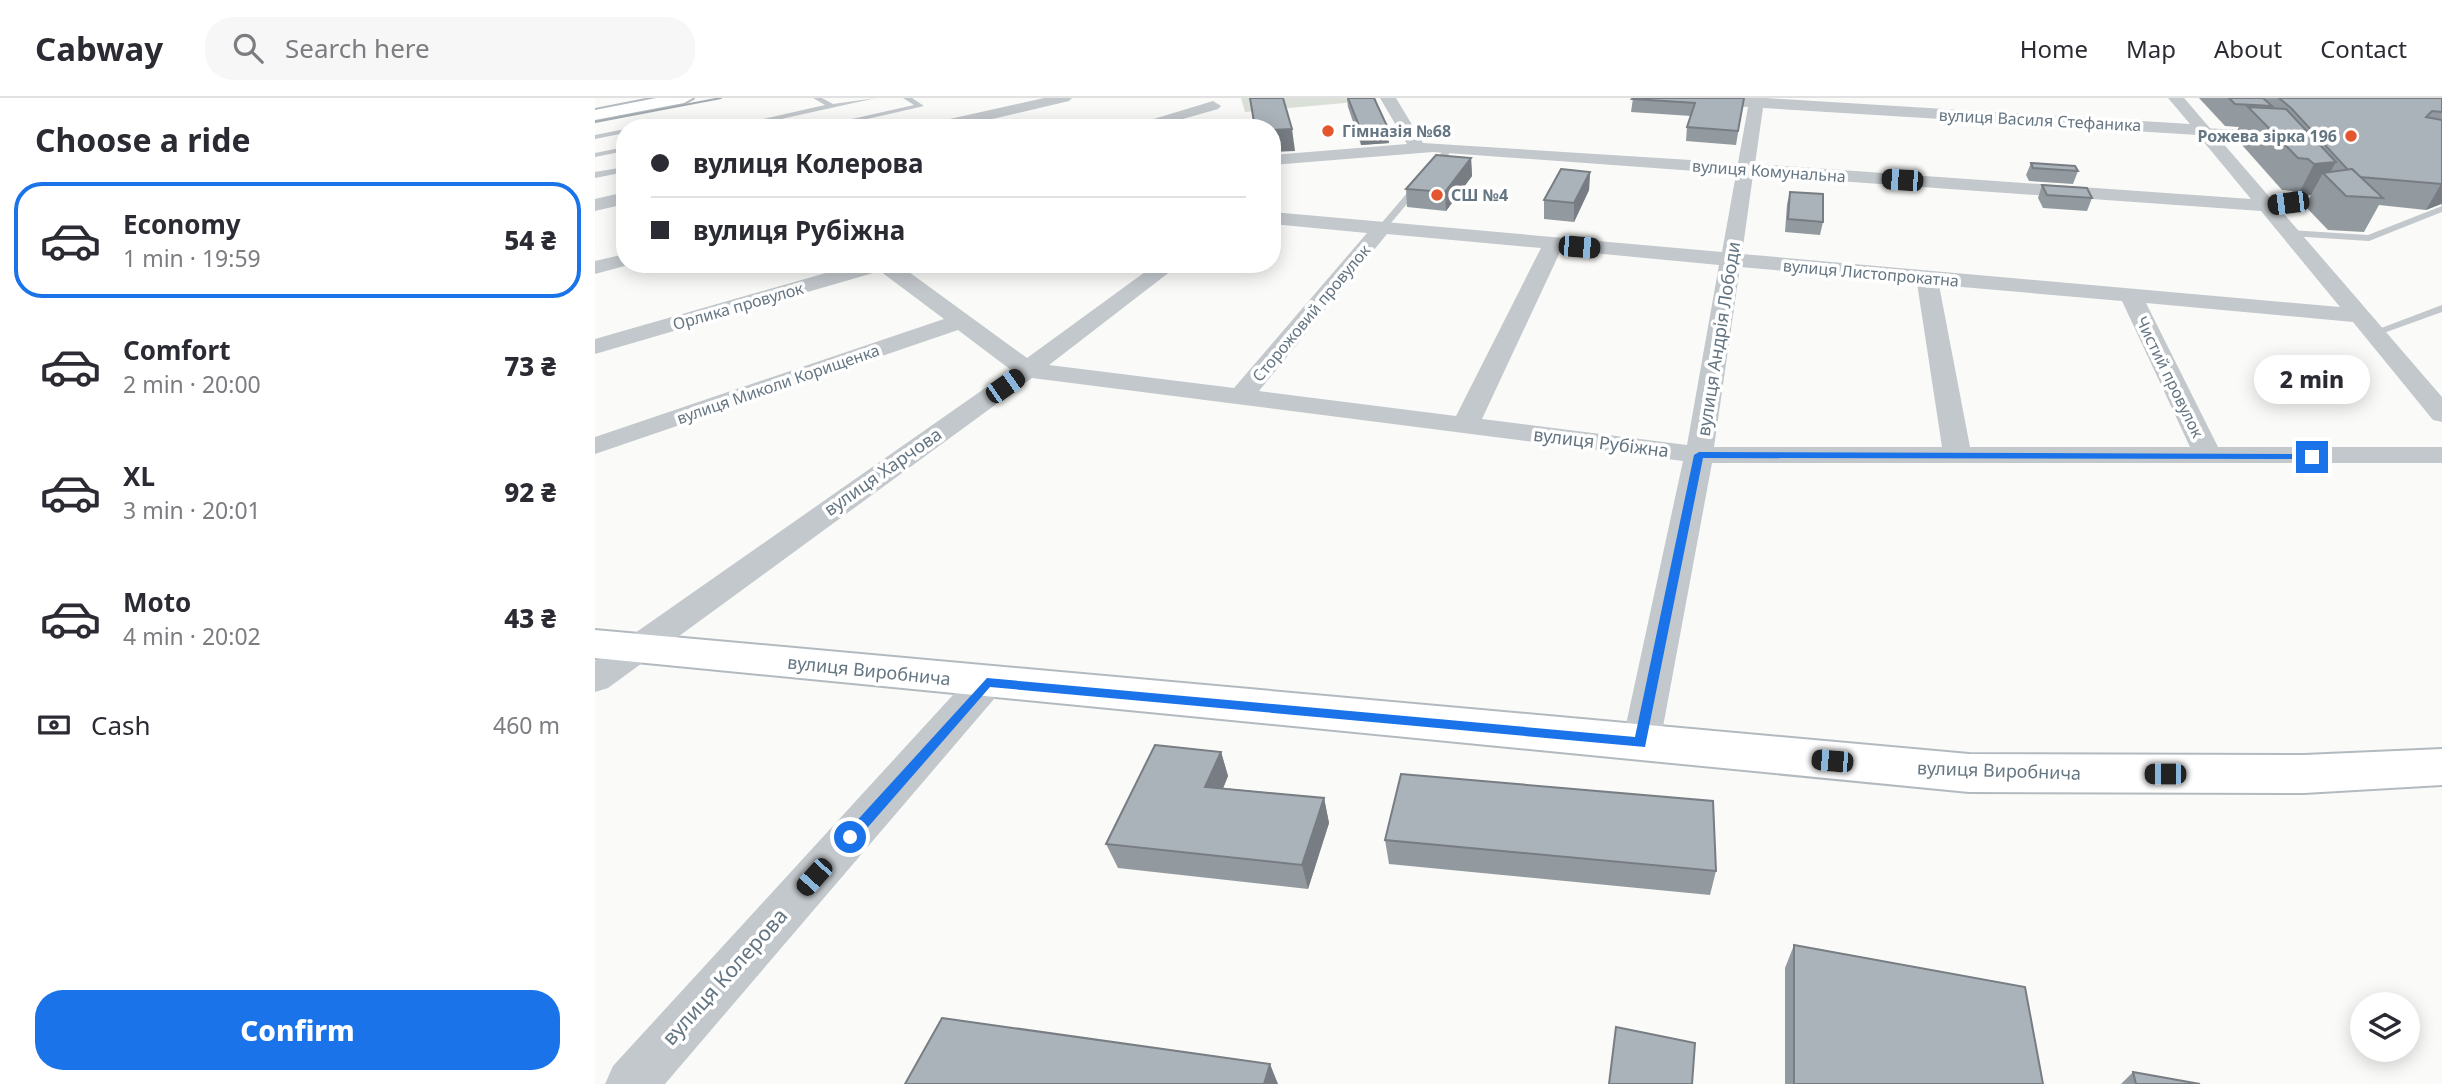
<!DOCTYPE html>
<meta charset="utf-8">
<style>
body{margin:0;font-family:"Noto Sans",sans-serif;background:#f7f7f7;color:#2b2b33;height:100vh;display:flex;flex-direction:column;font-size:26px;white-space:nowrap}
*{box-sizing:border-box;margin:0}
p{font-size:23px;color:#7c7c81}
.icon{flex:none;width:38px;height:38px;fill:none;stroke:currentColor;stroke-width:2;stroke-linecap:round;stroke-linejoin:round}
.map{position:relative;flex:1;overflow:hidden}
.panel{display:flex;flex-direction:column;background:#fff;width:595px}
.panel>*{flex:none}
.top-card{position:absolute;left:21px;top:21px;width:665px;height:154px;border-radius:28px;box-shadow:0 4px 18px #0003;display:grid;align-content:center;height:154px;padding:0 35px;background:#fff}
.tools{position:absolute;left:1755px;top:894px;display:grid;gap:14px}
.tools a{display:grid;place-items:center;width:70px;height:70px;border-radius:50%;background:#fff;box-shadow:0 4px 18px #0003;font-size:35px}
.end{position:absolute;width:32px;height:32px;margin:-16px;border:9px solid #1a73e8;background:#fff;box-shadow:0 0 0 4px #fff}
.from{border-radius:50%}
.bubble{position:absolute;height:49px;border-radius:24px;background:#fff;box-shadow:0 4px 18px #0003;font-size:23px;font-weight:800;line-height:49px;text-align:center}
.car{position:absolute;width:21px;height:42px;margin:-21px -10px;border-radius:9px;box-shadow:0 0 5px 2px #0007;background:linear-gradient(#222 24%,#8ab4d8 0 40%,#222 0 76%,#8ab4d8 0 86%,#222 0)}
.top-card b{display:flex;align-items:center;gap:24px;height:66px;font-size:26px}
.top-card b+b{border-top:2px solid #e1e1e2}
.top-card i{width:18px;height:18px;background:#2b2b33}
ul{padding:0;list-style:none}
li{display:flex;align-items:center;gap:21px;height:116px;margin:0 14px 10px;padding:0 21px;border:4px solid transparent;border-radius:28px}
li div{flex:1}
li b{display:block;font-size:26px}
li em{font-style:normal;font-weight:800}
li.current{border-color:#1a73e8}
li>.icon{width:63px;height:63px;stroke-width:1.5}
h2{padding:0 35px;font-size:32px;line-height:84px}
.pay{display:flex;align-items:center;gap:18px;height:77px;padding:0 35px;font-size:26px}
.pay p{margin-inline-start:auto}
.cta{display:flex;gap:14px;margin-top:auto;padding:14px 35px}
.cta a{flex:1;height:80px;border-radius:28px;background:#1a73e8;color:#fff;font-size:28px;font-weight:800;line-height:80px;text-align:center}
header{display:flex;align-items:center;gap:42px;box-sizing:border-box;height:98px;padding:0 35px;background:#fff;border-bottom:2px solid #e1e1e2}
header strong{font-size:33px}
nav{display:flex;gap:38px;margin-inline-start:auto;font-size:24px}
.search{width:490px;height:63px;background:#f7f7f7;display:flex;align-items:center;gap:18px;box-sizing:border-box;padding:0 24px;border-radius:28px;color:#7c7c81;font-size:26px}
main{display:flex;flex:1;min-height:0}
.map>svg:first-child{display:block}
</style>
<header>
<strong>Cabway</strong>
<div class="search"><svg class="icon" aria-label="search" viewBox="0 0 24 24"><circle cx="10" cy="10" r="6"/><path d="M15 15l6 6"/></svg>Search here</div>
<nav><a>Home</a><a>Map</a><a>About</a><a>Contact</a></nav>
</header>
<main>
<section class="panel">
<h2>Choose a ride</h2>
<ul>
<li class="current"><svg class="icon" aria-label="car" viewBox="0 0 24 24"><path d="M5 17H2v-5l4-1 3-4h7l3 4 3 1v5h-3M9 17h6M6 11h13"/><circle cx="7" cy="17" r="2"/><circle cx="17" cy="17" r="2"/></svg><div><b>Economy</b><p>1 min · 19:59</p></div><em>54 ₴</em></li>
<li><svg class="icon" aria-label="car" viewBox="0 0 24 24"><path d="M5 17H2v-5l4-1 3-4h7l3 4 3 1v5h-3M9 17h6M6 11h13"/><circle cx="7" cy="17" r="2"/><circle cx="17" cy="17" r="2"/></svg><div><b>Comfort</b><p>2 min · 20:00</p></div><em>73 ₴</em></li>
<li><svg class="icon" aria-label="car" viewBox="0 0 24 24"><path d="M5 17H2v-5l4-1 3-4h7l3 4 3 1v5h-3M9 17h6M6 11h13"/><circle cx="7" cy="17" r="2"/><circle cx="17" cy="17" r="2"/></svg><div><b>XL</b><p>3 min · 20:01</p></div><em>92 ₴</em></li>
<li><svg class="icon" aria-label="car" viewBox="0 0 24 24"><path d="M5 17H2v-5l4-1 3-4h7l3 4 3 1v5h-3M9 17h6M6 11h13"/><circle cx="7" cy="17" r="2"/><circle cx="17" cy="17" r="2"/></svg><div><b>Moto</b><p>4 min · 20:02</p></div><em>43 ₴</em></li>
</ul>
<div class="pay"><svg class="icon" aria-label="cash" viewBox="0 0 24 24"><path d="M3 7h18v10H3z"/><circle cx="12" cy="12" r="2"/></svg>Cash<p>460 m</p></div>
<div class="cta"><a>Confirm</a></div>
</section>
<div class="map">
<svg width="1847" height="986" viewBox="0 0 1847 986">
<rect width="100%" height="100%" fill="#fafaf8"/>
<polygon fill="#dadfd7" points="646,0 780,0 782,2 650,14"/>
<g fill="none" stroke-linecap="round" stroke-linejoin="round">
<defs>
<g id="secondary">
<polygon points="61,0 98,0 89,5 0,22 0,12"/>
<polygon points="0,532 1374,656 1709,657 1847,651 1847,687 1709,695 1374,694 0,560"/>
</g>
</defs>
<use href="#secondary" stroke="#b3babf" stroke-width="4"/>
<g fill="#c3c8cc" fill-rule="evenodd">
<polygon points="218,0 227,0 238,6 281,0 145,30 129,30 230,7"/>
<polygon points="308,0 317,0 329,8 233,30 217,30 319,7"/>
<polygon points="1608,30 1662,33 1666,35 1662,37 1605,34"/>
<polygon points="30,31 30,35 0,41 0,37"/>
<polygon points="852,48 859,50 790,132 784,132 784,128"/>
<polygon points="30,49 30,53 0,59 0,55"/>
<polygon points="30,69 30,74 0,80 0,74"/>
<polygon points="1733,97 1736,98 1736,102 1672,111 1667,108"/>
<polygon points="1847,108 1847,114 1774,143 1695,138 1690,135 1695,132 1773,137"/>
<polygon points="1847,207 1847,214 1783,237 1773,235"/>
</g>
<g fill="#c3c8cc" fill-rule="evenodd">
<polygon points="449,0 477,0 474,3 359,30 329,30 337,25"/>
<path d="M785,0H801L828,45L1143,65L1153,9L1072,5L1064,0H1170L1595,26L1573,0H1589L1847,299V324L1838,322L1758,224L1551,205L1623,349H1847V365H1117L1065,645L1060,656L1046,660L1032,656L1027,645L1088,363L437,280L13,590L0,594V563L416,272L363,232L0,356V339L349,221L285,173L0,256V241L262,166H303L432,260L561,166H585L454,267L639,290L772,135L677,126V114L1127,154L1141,76L838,54L677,67V57L812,46ZM1168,10L1603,37L1656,101L1160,66ZM1158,77L1666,113L1745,209L1147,156ZM792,136L946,150L861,318L664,293ZM966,152L1124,167L1092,347L887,321ZM1145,169L1322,185L1347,349H1119ZM1344,187L1527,203L1595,349H1375Z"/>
<polygon points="618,3 626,8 623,11 556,30 529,30"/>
<polygon points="30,94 30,106 0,113 0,101"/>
<polygon points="30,156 30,166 37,166 0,176 0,163"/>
<polygon points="392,571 405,574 410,584 405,594 70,986 10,986 18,968 379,574"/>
</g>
<use href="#secondary" fill="#fff" fill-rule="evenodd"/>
<polyline stroke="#a2aab0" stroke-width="2" points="0,24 126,0"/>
</g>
<g fill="#929a9f">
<polygon points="752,0 779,0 794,45 766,47 753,9"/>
<polygon points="1038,0 1149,0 1141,47 1091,43 1092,29 1096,18 1036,14"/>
<polygon points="1604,0 1847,0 1847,108 1846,106 1831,112 1784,107 1769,134 1733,132 1710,108 1716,97 1702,99 1697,93 1687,92 1639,38 1644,29 1630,28"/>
<polygon points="876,60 877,78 851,113 812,109 811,91"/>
<polygon points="1436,65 1483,73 1478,86 1434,83 1431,77"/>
<polygon points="995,74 994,92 979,124 949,121 949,102"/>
<polygon points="1447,87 1497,100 1492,113 1448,110 1443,100"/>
<polygon points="1195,94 1228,124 1225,137 1190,134 1192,106"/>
<polygon points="626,654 633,678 628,690 729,700 734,725 713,791 523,770 511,746"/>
<polygon points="790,742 1121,773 1115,797 794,766"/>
<polygon points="1199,847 1448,986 1190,986 1190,870"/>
<polygon points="1538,974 1605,986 1526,986"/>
</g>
<g fill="#777d82">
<polygon points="792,28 794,45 766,47 765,30"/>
<polygon points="697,31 700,53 677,54 677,32"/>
<polygon points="876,60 877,78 851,113 850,94"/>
<polygon points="1741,64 1732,80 1728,75 1716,97 1702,99 1719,66"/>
<polygon points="995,74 994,92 979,124 979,105"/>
<polygon points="1846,86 1847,86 1847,104 1846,106 1831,112"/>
<polygon points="626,654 633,678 619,713 610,689"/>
<polygon points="729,700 734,725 713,791 707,767"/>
<polygon points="675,966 683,986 669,986"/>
</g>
<g fill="#aab3b9" stroke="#777d82" stroke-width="2">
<polygon points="655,0 688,0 697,31 677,32 677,30 660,30"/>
<polygon points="753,0 779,0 792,28 765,30"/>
<polygon points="1038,0 1149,0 1143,33 1092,29 1100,5 1037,1"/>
<polygon points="1634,0 1668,0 1677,8 1640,6"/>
<polygon points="1684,0 1847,0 1847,14 1837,13 1831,19 1847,22 1847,86 1765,79 1757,71 1753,72 1696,10"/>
<polygon points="1653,9 1691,11 1741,64 1719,66 1713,61 1703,60"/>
<polygon points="841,57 876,60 850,94 811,91"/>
<polygon points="1436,65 1480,68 1483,73 1438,70"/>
<polygon points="966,71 995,74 979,105 949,102"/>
<polygon points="1757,71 1788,100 1751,98 1728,75"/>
<polygon points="1447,87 1492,90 1497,100 1452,97"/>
<polygon points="1195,94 1228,96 1228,124 1193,121"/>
<polygon points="560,647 626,654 610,689 729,700 707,767 511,746"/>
<polygon points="806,676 1118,703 1121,773 790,742"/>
<polygon points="1199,847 1430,889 1448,986 1199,986"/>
<polygon points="347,920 675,966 669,986 310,986"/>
<polygon points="1021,929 1100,945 1097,986 1014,986"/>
<polygon points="1538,974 1605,986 1541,986"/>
</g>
<polygon fill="#1a73e8" points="1104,354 1717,356 1722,359 1717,361 1108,360 1050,649 395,589 260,744 255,745 247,739 392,580 1040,639 1099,357"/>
<g fill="#e4572e" stroke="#fff" stroke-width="2.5">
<circle cx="733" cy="33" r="7"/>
<circle cx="1756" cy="38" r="7"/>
<circle cx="842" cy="97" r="7"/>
</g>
<g text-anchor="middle" stroke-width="7" stroke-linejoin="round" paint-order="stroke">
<g font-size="16" fill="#657683" stroke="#fff">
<text transform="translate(1445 22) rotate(3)" y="6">вулиця Василя Стефаника</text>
<text transform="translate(1174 73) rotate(4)" y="6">вулиця Комунальна</text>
<text transform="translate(1276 175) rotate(5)" y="6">вулиця Листопрокатна</text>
<text transform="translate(143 208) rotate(-16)" y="6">Орлика провулок</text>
<text transform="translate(716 215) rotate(-50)" y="6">Сторожовий провулок</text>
<text transform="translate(1575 279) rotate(64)" y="6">Чистий провулок</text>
<text transform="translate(183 286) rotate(-19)" y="6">вулиця Миколи Корищенка</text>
</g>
<g font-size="16" font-weight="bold" fill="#657683" stroke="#fff" text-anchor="start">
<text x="747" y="39">Гімназія №68</text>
<text x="1742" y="44" text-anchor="end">Рожева зірка 196</text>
<text x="856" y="103">СШ №4</text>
</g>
<g font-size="18" fill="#657683" stroke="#fff">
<text transform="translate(1124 241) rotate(-81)" y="6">вулиця Андрія Лободи</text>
<text transform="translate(1006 345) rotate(7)" y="6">вулиця Рубіжна</text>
<text transform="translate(288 374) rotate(-35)" y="6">вулиця Харчова</text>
<text transform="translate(274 573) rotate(6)" y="6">вулиця Виробнича</text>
<text transform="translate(1404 673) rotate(2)" y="6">вулиця Виробнича</text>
</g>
<g font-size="21" fill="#657683" stroke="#fff">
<text transform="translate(130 879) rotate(-48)" y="7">вулиця Колерова</text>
</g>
</g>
</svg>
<div class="tools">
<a><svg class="icon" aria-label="layers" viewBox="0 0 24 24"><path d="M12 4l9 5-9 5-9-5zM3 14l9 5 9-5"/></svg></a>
</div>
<i class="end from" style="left:255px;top:739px"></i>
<i class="end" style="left:1717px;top:359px"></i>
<div class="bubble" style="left:1659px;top:257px;width:116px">2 min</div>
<i class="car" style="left:1307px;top:82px;rotate:274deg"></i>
<i class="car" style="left:1693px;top:105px;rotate:263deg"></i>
<i class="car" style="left:984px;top:149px;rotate:95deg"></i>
<i class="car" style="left:410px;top:288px;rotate:55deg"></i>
<i class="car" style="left:1237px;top:663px;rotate:275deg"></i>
<i class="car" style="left:1570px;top:676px;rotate:270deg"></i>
<i class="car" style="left:219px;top:779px;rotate:222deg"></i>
<div class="top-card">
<b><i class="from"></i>вулиця Колерова</b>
<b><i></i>вулиця Рубіжна</b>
</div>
</div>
</main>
